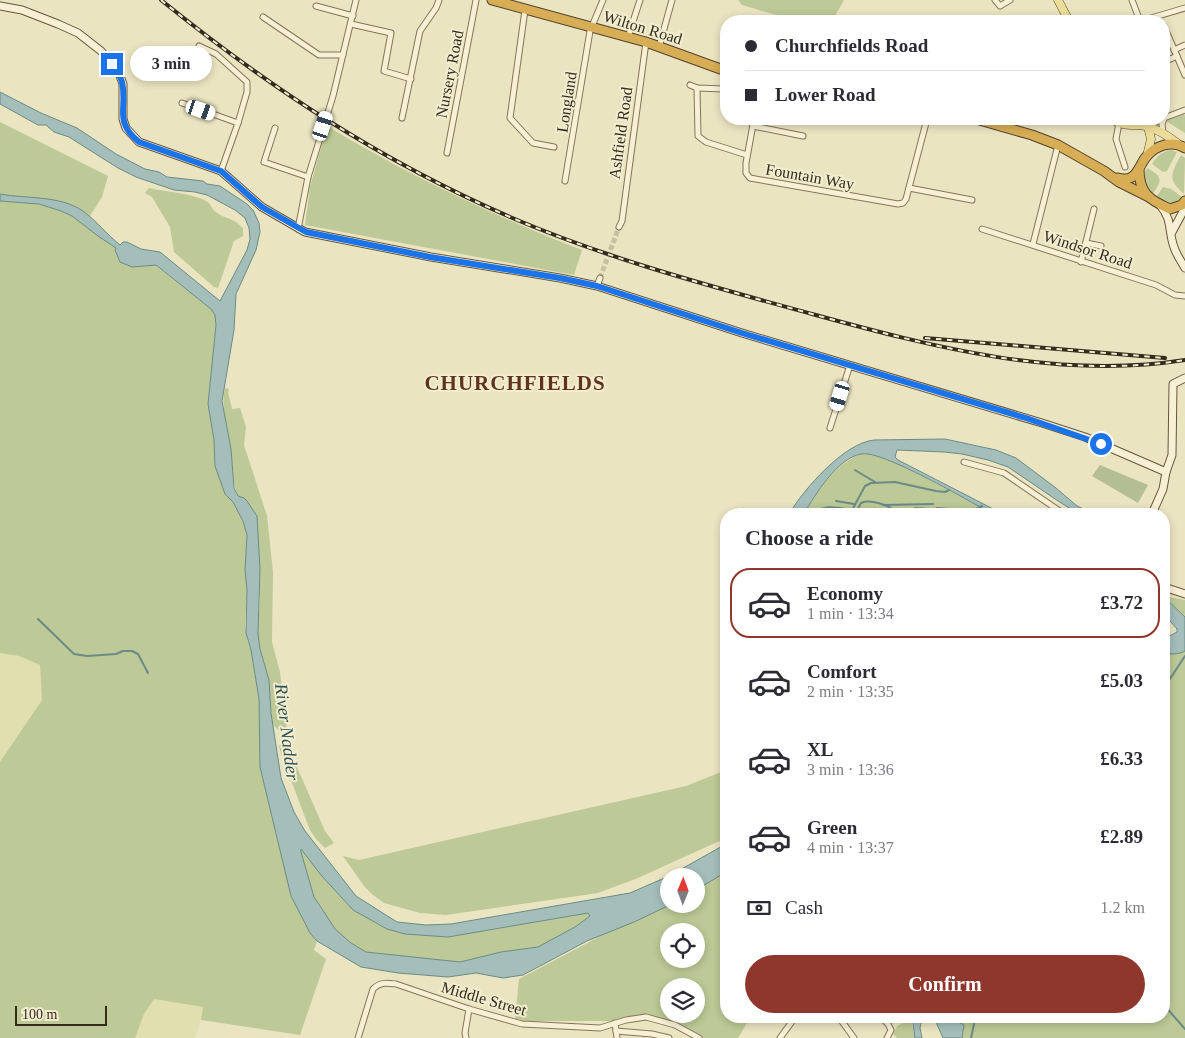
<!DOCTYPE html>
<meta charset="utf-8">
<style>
body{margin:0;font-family:"Times New Roman",serif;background:#f2f2f3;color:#2b2b33;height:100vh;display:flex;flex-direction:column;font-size:19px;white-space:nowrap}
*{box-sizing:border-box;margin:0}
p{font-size:16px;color:#7c7c81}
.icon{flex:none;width:28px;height:28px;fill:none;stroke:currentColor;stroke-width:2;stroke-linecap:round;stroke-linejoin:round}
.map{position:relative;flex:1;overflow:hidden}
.panel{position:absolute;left:720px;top:508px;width:450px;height:515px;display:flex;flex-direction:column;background:#fff;border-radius:20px;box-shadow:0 2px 8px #0003}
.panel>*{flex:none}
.top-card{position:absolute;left:720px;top:15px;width:450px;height:110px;border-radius:20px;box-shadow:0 2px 8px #0003;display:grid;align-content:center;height:110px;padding:0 25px;background:#fff}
.needle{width:32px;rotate:1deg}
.tools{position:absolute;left:660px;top:868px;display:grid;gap:10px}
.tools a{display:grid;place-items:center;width:45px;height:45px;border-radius:50%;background:#fff;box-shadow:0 2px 8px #0003;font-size:25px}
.scale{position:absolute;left:15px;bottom:12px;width:92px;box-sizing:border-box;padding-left:5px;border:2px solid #342b1d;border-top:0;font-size:14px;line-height:18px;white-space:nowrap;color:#342b1d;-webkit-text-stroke:4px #f3edd0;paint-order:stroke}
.end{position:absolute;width:22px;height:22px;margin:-11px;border:6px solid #1a73e8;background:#fff;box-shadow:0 0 0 2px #fff}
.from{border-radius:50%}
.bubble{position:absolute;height:35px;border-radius:18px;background:#fff;box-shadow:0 2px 8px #0003;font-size:16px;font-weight:700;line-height:35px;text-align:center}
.car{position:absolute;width:15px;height:30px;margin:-15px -8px;border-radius:6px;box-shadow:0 0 4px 1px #0007;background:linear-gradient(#fff 24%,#345 0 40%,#fff 0 76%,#345 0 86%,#fff 0)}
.top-card b{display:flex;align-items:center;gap:18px;height:48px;font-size:19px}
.top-card b+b{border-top:1px solid #e1e1e2}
.top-card i{width:12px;height:12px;background:#2b2b33}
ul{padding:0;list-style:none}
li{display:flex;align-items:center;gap:15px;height:70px;margin:0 10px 8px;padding:0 15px;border:2px solid transparent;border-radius:20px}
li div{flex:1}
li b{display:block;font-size:19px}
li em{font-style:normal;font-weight:700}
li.active{border-color:#90372d}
li>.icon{width:45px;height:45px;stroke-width:1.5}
h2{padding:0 25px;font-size:22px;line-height:60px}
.pay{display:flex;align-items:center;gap:12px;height:55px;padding:0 25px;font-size:19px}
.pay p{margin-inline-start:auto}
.button{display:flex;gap:10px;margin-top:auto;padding:10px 25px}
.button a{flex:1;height:58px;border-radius:30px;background:#90372d;color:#fff;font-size:20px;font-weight:700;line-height:58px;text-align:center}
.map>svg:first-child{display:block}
</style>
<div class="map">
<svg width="1185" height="1038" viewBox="0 0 1185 1038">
<rect width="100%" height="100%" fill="#ebe4c1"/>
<g fill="#e1deaf">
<polygon points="0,653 19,656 40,665 42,700 0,762"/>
<polygon points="154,999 203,1007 201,1020 195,1038 135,1038 144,1014"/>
</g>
<g fill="#bdc996" fill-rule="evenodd">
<polygon points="738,0 844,0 832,21 797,21 742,5"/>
<polygon points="1184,114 1185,116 1185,133 1166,121"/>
<polygon points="0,122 108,176 102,197 90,216 80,209 0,194"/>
<path d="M327,126C408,175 494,216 582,250L574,275L305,225L310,187Z"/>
<path d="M1171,150L1177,152L1167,171L1163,172L1152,164C1157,156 1161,152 1171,150Z"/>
<path d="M1181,155L1185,158L1184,194C1167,179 1171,174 1181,155Z"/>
<path d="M1147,168C1162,176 1163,180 1153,193C1145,187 1141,178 1147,168Z"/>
<path d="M1163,187L1171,189L1182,197C1174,208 1165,203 1157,196Z"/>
<path d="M149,188C166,192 192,193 206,201C211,203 212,210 216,212C226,220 231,216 243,228V236L234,241L218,288L214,287L174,252L170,227L152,197L145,193Z"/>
<polygon points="0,201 39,204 61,211 72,216 98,236 117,248 120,262 132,267 155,265 211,309 215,315 216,325 208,404 214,440 215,466 225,494 233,502 243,521 247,535 245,570 247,589 245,626 247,639 251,650 259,699 260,767 291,896 310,933 317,941 314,950 326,959 300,1035 201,1020 203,1007 154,999 144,1014 135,1038 0,1038 0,762 42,700 40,665 19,656 0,653"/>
<path d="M225,388L229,389L228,392L232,409L240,408L246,427L244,445L267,516L273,572L272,642L280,672L288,739L272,724L269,680L260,649L258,634L260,596L257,516L247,501L244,498L238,497C232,482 233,466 231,450C229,429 220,410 225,388Z"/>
<path d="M863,453L890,459L993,514H804C818,489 836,463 863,453Z"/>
<polygon points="1164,596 1185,600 1185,617 1164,597"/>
<polygon points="1185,651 1185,1038 962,1038 964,1026 959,1022 959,1016 1164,1016 1164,653 1177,654"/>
<polygon points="282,741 288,741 289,749 325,831 334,843 325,848 316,839 310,830 281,754 279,746"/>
<polygon points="726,768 726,838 638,878 598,893 446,915 420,913 384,903 373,895 364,886 343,856 359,860 686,786 721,772"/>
<polygon points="302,848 321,875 353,910 387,929 448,937 589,913 590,916 575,927 538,947 460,962 366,952 351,943 335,929 328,919 314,897 301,852"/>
<path d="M726,869V1016H751L738,1038H703L664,1021H528L515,1019L519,979L669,900V904H696V885ZM669,931H696V959H669ZM669,986H696V1014H669Z"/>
<polygon points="911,1019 915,1038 897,1038 893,1034 897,1026"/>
</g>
<polygon fill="#b4be95" points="1100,465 1148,485 1138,503 1092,476"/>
<g fill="#a4beb9" stroke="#6b8b87" fill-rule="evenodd">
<path d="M0,92L41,113L77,128L116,154L145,169L159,172L167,177L203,181L207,184L220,186L247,204L253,210L259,223L260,232L256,250L236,294L234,330L222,401L231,449L234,488L238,496L244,498L247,501L257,516L260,569L258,634L260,649L269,680L271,713L281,778L294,812L305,831L356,896L397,922L426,925L451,924L630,893L669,876V904H672L634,922L587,941L523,975L503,978L476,973L448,977L398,973L361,967L317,941L310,933L291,896L260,767L259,699L251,650L246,633L247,589L245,570L247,535L243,521L233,502L225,494L215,466L214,440L208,404L216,325L215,315L211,309L156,265L132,267L120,262L115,250L116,248L98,236L72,216L61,211L39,204L0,201V194C27,199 59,195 83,211C97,221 106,234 120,245L123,242H127L141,249L160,252L220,301L247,250L250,239L249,228L245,218L235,210L207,195L195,192L174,190L136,177L118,168L69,137L54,132L46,125H38L0,104ZM301,849L321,875L353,910L387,929L405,934L448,937L588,913L590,916L575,927L538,947L501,952L460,962L366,952L351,943L335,929L328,918L314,897L301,852Z"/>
<path d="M945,439L996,450L1016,458L1056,488L1077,506L1094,514H1079L1058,501L1008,467L988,460L962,454L944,452L897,450L895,457L898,460L1003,514H993C970,502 881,449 861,454C838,458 815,494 804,514H789C804,489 844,443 874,440Z"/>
<path d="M1164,597L1185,617V651C1178,655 1171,654 1164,653V639L1177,632V629L1164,614Z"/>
<polygon points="726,844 726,872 696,890 696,876 669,876"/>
<polygon points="912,1016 925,1016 922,1018 920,1028 922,1038 915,1038"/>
<polygon points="930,1016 959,1016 959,1022 964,1025 962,1038 943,1038 936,1022"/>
</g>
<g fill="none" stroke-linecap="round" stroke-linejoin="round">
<g stroke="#6b8b87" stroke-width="2">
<polyline points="855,470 875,482"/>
<polyline points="836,501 854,504"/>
<polyline points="883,505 933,504"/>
<polyline points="915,508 929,509 933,514"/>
<polyline points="937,508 973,511 971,514"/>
<polyline points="821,513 837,514"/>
<path d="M814,514C823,503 839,508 851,510"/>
<polyline points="850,514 865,486 871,483 895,482 936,491 945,492 949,490"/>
<path d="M855,514L861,503C870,499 891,505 896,513L914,514"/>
<polyline points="870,514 869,513 873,510 896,513"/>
<polyline points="966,514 982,506"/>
<polyline points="38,619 74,654 87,656 116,654 123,651 132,651 138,654 148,673"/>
<polyline points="1164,662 1170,654"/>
<polyline points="1164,688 1185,656"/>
<polyline points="1164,1005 1185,1029"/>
<polyline points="971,1038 975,1019 978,1016"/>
</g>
<polyline stroke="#c6bfa0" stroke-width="5" stroke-dasharray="5 2.5" stroke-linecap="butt" points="600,278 619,227"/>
<defs>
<g id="street">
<polyline points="995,0 1000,6 1010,0"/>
<polyline points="1132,0 1140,21"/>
<polyline points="316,6 353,16"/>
<polyline points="525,10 510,118 533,143 554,147"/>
<polyline points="263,17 319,55 343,55"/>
<polyline points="1141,21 1185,8"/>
<polyline points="351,24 391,33 384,71 411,79"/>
<polyline points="1164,26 1185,75"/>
<polyline points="628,37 640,0"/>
<polyline points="199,46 216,54 247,82 247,92 238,123"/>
<polyline points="659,47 672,0"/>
<polyline points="1174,50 1185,45"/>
<polyline points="1164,62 1177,56"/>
<polyline points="690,85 697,88 698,136 706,142 747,155"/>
<polyline points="697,88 725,89"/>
<polyline points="182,103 238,123 221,171"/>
<polyline points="402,118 420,31 436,8 439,0"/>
<polyline points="1164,118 1185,110"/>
<polyline points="754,119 746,163 746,173 750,178 898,204 903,203 906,199 927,119"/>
<polyline points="1119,123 1116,139 1125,167"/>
<polyline points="753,126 803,136"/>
<polyline points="1148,126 1163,119"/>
<polyline points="275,128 264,162 308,177"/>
<polyline points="1163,133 1162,124 1164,119"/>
<polyline points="447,153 476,0"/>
<polyline points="565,181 590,31 603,0"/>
<polyline points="909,188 972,200"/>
<polyline points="619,227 622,221 646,42"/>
<polyline points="298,229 308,177 333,96 356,0"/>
<polyline points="982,229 1156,285 1175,295 1185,296"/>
<polyline points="1086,243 1101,246"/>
<polyline points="1033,244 1058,145"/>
<polyline points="1081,262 1094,209"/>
<polyline points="597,286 600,278"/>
<polyline points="830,428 850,365"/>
<polyline points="964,462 1004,473 1064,514"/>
<polyline points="838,1016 854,1038"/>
<polyline points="880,1016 888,1024 891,1030 887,1038"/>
<polyline points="615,1023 617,1038"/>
<polyline points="616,1031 652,1034 669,1038"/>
<path d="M358,1038L373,989C380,982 386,983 396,984L469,1009L522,1024L600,1028L626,1020L646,1017L675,1025L699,1038"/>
<polyline points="466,1038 465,1033 469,1009"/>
<polyline points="780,1038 796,1016"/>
</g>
<g id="secondary">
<polyline points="0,6 22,10 58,24 78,33 101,51 119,73 123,84 123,119 126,128 139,142 221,171 262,207 305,232 431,257 560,278 597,286 742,333 1042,423 1085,437 1166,472"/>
<path d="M1160,205C1173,221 1168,231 1174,247C1176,254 1181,261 1185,268"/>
<polyline points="1172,232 1185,208"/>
<polyline points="1152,514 1163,489 1166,472 1172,455 1173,384 1185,378"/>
<polyline points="1164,587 1185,594"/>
</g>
<g id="primary">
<polyline points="1058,0 1069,21"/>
<path d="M1112,119C1123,127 1133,124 1146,126C1158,129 1168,136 1177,143"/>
<polyline points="1147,156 1151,139 1148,127"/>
</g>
<g id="highway">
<polyline points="492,0 646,42 726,71"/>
<polyline points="976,119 1032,135 1058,145 1104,171 1119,182 1149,197"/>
<path d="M1139,169C1139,193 1149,200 1170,209L1182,205L1185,201"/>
<path d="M1117,178C1122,179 1128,180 1132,177C1139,172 1141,163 1146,157C1156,145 1172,140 1185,148"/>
</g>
</defs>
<use href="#street" stroke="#84755a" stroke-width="7"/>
<use href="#secondary" stroke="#66563d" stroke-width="9"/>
<use href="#primary" stroke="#52432e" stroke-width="9"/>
<use href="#highway" stroke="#52432e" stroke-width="11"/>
<use href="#street" stroke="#f7f0d4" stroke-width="5"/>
<use href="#secondary" stroke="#f7f0d4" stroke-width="7"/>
<use href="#primary" stroke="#eddd9a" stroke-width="8"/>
<use href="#highway" stroke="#d7ad55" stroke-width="9"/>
<defs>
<g id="rail">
<path d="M161,0C270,88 381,161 510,217C608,259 710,286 812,314C933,347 1058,380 1185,360"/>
<polyline points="925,338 1165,358"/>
</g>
</defs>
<use href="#rail" stroke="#342b1d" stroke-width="4"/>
<use href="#rail" stroke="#f3edd0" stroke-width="2" stroke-dasharray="5.5" stroke-linecap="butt"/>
</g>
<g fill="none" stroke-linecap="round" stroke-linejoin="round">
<path stroke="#1a73e8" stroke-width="6" d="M112,64C117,70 120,75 122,82C128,108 113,121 139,142L221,171L262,207L306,232L430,257L560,278L597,286L742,333L1026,418L1101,444"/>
</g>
<g text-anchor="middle" stroke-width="4" stroke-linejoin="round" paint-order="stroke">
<g font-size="16" fill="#342b1d" stroke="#f3edd0">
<text transform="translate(643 27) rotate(17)" y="6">Wilton Road</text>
<text transform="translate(449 74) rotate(-79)" y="6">Nursery Road</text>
<text transform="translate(566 102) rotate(-81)" y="6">Longland</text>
<text transform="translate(620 133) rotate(-82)" y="6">Ashfield Road</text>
<text transform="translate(810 176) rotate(10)" y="6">Fountain Way</text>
<text transform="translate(1088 249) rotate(18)" y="6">Windsor Road</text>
<text transform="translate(484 998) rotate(16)" y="6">Middle Street</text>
</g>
<g font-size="18" font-style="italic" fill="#2d5253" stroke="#f3edd0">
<text transform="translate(287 732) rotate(83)" y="6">River Nadder</text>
</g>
<g font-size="21" font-weight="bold" letter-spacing="1" fill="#5f331f" stroke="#f3edd0">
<text x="515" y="390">CHURCHFIELDS</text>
</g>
</g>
</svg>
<div class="tools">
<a><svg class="needle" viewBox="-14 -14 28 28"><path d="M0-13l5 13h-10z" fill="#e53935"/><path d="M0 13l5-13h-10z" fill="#7c7c81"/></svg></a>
<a><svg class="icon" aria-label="locate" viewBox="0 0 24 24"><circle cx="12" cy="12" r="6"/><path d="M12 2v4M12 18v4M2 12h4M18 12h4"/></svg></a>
<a><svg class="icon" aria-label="layers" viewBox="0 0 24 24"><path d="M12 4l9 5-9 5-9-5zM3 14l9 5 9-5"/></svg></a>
</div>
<div class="scale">100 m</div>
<i class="end from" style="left:1101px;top:444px"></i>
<i class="end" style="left:112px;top:64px"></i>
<div class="bubble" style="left:130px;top:46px;width:82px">3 min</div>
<i class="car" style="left:201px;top:110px;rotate:109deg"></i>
<i class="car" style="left:323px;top:126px;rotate:18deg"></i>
<i class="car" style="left:840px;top:396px;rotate:197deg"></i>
<div class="top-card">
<b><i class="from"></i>Churchfields Road</b>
<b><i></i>Lower Road</b>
</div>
<section class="panel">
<h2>Choose a ride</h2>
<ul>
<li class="active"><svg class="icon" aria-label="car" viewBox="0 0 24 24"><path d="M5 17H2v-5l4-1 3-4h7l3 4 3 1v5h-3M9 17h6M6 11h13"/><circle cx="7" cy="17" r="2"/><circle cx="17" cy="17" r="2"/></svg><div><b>Economy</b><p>1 min · 13:34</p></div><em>£3.72</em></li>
<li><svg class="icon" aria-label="car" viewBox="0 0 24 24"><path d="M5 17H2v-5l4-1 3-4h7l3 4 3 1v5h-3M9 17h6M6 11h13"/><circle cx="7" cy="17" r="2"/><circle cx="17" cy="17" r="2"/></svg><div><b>Comfort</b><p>2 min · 13:35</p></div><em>£5.03</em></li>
<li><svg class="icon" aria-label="car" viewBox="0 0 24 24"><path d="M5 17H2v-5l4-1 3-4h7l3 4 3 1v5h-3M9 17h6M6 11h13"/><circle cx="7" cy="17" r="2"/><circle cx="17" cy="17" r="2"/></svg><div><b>XL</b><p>3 min · 13:36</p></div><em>£6.33</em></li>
<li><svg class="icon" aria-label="car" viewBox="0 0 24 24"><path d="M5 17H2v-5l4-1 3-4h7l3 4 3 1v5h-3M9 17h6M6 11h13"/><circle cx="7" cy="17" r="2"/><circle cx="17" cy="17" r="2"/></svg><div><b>Green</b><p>4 min · 13:37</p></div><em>£2.89</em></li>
</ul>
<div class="pay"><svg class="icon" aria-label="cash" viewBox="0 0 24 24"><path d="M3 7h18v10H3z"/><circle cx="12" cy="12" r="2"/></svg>Cash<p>1.2 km</p></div>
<div class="button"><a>Confirm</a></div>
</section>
</div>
